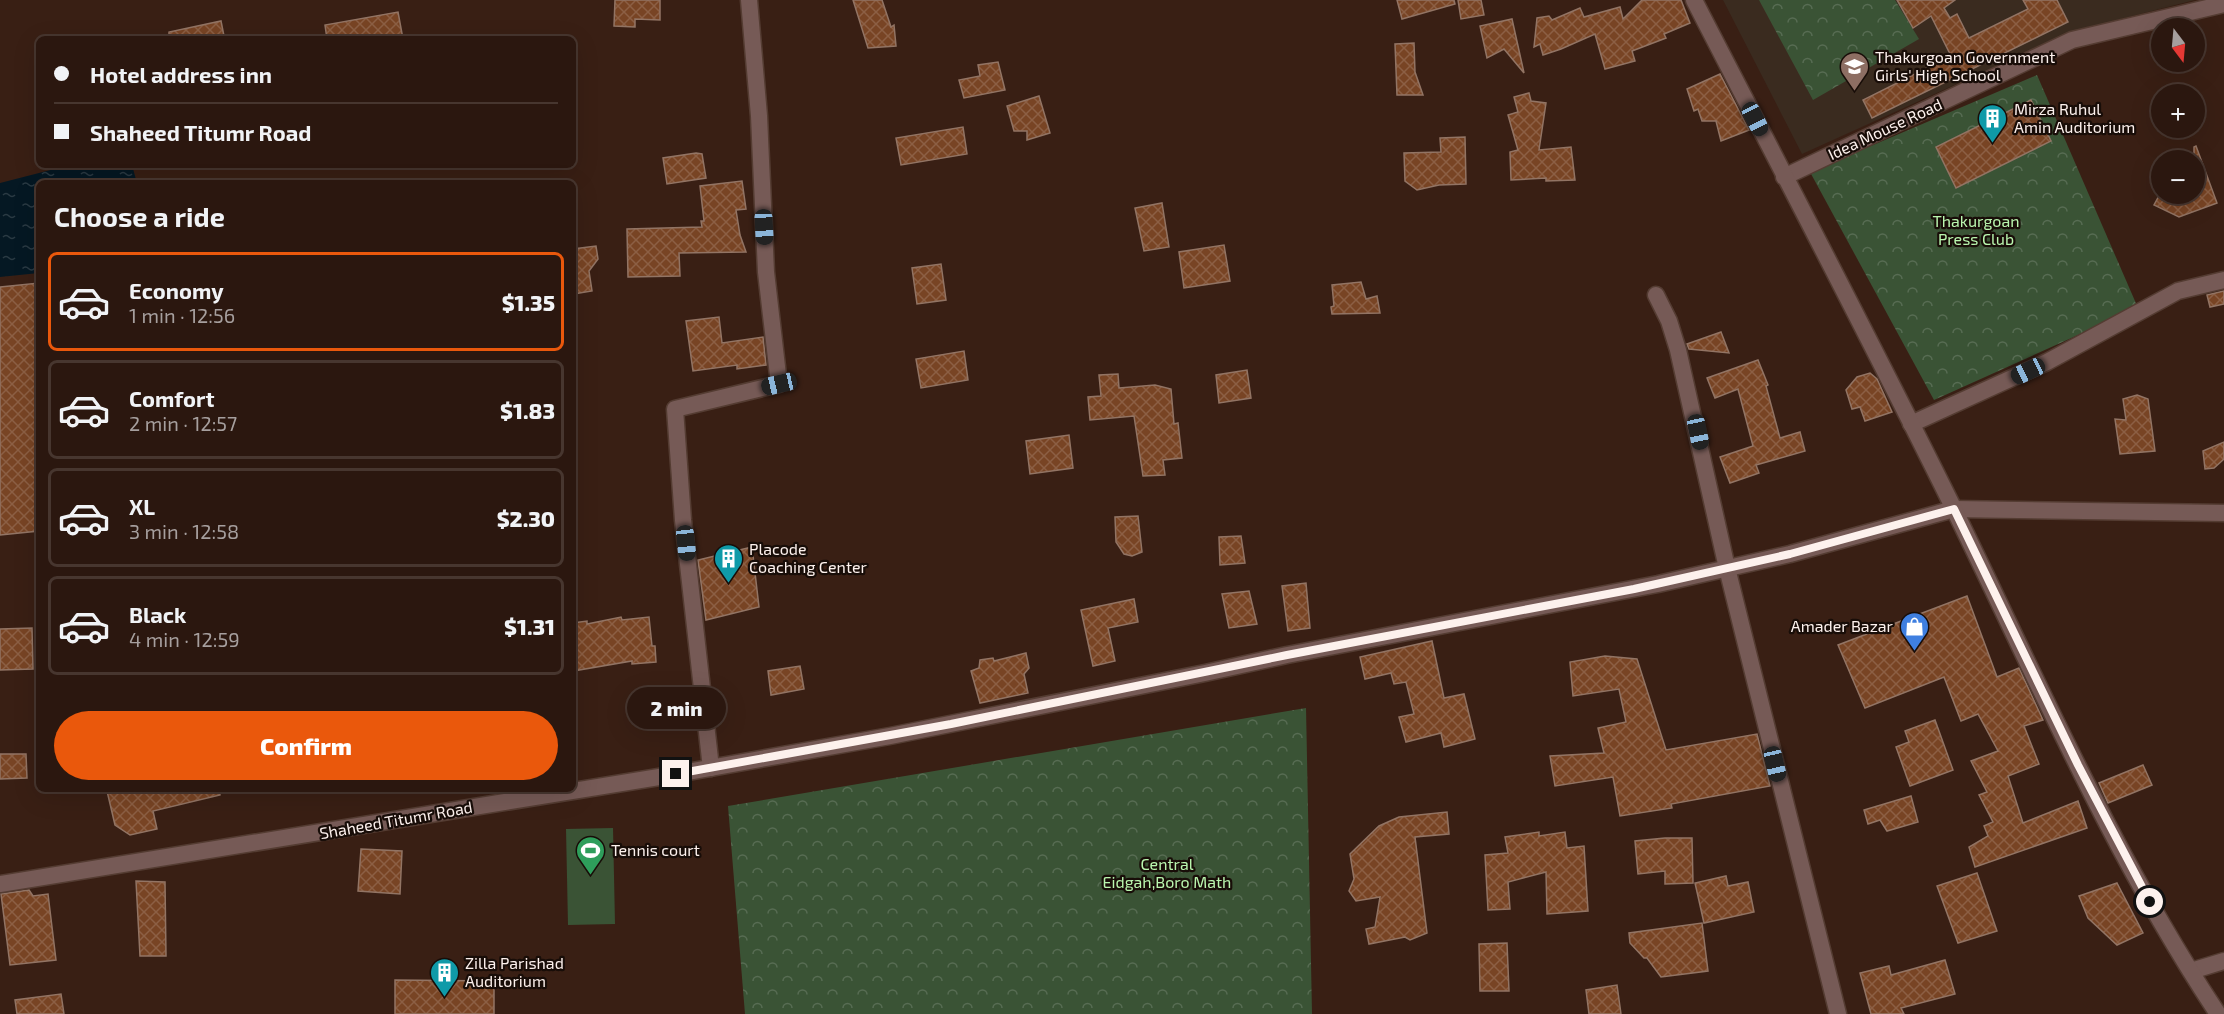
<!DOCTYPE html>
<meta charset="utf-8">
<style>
body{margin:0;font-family:"Exo 2",sans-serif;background:#37241d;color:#f1f3f6;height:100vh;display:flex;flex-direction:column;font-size:22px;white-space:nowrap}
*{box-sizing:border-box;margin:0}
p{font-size:20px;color:#a69f9e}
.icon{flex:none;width:33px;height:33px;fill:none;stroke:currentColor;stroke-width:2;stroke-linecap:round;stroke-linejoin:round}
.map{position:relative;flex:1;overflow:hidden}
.drawer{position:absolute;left:36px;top:180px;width:540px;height:612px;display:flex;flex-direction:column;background:#2b170f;border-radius:9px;box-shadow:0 6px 24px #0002,0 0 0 2px #47362f}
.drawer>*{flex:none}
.top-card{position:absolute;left:36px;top:36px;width:540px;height:132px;border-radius:9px;box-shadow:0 6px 24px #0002,0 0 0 2px #47362f;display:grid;align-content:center;height:132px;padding:0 18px;background:#2b170f}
.needle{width:39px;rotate:164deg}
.fabs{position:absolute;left:2151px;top:18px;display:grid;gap:12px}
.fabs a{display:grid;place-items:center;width:54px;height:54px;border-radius:50%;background:#2b170f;box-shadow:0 6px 24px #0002,0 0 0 2px #47362f;font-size:30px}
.end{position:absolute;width:27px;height:27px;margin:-14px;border:8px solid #fdf1ed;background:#111;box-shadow:0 0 0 3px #111}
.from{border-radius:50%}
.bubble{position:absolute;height:42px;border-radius:21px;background:#2b170f;box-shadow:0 6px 24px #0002,0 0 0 2px #47362f;font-size:20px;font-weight:800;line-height:42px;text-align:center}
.car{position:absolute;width:18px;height:36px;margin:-18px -9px;border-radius:8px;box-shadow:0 0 4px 2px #0007;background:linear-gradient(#222 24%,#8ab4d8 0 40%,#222 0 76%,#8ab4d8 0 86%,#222 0)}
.top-card b{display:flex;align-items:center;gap:21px;height:57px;font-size:22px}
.top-card b+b{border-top:2px solid #47362f}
.top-card i{width:15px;height:15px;background:#f1f3f6}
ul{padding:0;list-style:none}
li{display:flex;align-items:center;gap:18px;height:99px;margin:0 12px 9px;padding:0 6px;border:3px solid #47362f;border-radius:9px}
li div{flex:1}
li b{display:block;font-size:22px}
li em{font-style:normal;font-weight:800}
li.current{border-color:#ea580c}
li>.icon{width:54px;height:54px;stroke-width:1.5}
h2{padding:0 18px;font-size:27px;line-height:72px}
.button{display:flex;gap:12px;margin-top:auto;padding:12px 18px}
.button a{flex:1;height:69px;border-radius:36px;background:#ea580c;color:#fff;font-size:24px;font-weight:800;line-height:69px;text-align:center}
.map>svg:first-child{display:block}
</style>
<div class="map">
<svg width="2224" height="1014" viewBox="0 0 2224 1014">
<defs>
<pattern id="park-crowns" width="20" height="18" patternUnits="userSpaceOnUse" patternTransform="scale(1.5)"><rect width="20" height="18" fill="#3a5335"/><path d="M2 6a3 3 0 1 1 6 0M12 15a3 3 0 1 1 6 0" fill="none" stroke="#576c53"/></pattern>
<pattern id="water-ripples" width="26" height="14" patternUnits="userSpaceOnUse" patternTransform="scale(1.5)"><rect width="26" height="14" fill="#051823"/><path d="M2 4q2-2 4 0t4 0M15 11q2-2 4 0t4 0" fill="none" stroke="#2a3a43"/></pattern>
<pattern id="building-cross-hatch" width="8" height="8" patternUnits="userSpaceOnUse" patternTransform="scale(1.5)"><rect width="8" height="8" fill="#784424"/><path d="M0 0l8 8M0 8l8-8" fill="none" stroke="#8c5f44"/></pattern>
</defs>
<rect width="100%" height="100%" fill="#391f14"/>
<polygon fill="#3a2b1f" points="1723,0 2195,0 2074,31 1802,154"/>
<g fill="url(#park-crowns)">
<polygon points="1759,0 1895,0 1919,39 1813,100"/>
<polygon points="2037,75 2138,308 1934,400 1810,172"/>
<polygon points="1306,708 1312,1014 745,1014 728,806"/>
</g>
<polygon fill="#3a5335" points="613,828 615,924 568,925 566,829"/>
<polygon fill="url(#water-ripples)" points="70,165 132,165 137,183 39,183 39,273 0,277 0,183"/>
<g fill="url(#building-cross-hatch)" stroke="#927464" stroke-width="1.5">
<polygon points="615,0 660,0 660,20 635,19 635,27 614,26"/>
<polygon points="853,0 882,0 891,27 894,25 896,46 868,48"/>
<polygon points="1397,0 1454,0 1455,4 1402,19"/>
<polygon points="1458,0 1481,0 1484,15 1461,19"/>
<polygon points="1642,0 1681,0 1690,23 1664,34 1666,38 1632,51 1635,61 1605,69 1595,34 1561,49 1543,55 1540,44 1534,47 1537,18 1549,16 1552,20 1580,8 1584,17 1620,7 1623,19"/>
<polygon points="1897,0 1955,0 1944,8 1950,18 1957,14 1969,38 2028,9 2023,0 2057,0 2068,22 1872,118 1863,100 1951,56 1931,16 1913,28"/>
<polygon points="398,12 403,39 327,39 325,25"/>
<polygon points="1512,19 1524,73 1504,49 1487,58 1480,26"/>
<polygon points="221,21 224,36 207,39 169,39 169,32"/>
<polygon points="1414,43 1415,72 1423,95 1397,95 1395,44"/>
<polygon points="998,62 1005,90 964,98 959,80 980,76 978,65"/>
<polygon points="1720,74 1749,130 1721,141 1716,121 1702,121 1698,109 1694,111 1687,89"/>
<polygon points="1529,93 1531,101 1546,103 1539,150 1571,147 1575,180 1546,181 1546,178 1511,180 1510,152 1518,150 1508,115 1518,112 1514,97"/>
<polygon points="1039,96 1050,133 1027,140 1027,131 1014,131 1007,106"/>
<polygon points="2031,100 2051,141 1956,188 1936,147"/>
<polygon points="963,127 967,154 901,165 896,138"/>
<polygon points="1465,137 1466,184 1439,185 1417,190 1405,181 1404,153 1441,152 1440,138"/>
<polygon points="2196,146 2217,203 2179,217 2154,205 2160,194 2194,194 2194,147"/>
<polygon points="696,153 702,154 706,178 667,184 663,158"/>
<polygon points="742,181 746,209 736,210 740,235 746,252 679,253 680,276 628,277 627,229 702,227 701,221 704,221 700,186"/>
<polygon points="1162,203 1169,247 1144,251 1135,208"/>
<polygon points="1224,245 1230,281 1184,288 1179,252"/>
<polygon points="596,246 598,259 589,271 592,291 573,294 573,249"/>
<polygon points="941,264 946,300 917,304 912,268"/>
<polygon points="1361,282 1366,299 1377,296 1380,313 1332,314 1331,307 1334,306 1332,285"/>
<polygon points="39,283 39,531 0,535 0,287"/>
<polygon points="2224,291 2224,304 2210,307 2207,295"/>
<polygon points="719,317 722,343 763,337 766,365 737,369 737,365 693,371 686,321"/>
<polygon points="1721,332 1729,353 1689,349 1687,344"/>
<polygon points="964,351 968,380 921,388 916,359"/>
<polygon points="1758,360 1768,385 1766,386 1780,438 1800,432 1805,451 1756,465 1759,473 1730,483 1720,457 1753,446 1738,389 1715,398 1707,378"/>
<polygon points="1247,370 1251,398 1219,403 1216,375"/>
<polygon points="1870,373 1877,379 1892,412 1865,421 1860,407 1852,409 1846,390 1857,377"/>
<polygon points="1118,374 1119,388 1155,385 1171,389 1174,424 1178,423 1182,458 1163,460 1165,475 1143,476 1134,416 1090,420 1088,397 1101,396 1099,375"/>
<polygon points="2137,395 2148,399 2155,451 2120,454 2115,419 2126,420 2123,399"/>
<polygon points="1069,435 1073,468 1030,474 1026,441"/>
<polygon points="2224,442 2224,459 2214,468 2205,469 2203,451"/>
<polygon points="1138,516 1142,552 1132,556 1124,554 1116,542 1115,517"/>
<polygon points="1241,536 1245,563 1220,565 1219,537"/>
<polygon points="752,547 759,607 706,620 698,560"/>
<polygon points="1306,583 1310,628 1288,631 1282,586"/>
<polygon points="1249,591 1257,624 1229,628 1222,594"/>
<polygon points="1967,596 1997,677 2019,668 2043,720 2024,726 2039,764 2008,776 2023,823 2078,801 2087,828 1975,867 1969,847 1988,836 1984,826 1993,822 1979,795 1987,792 1971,761 1998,751 1978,714 1961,721 1944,677 1865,708 1838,645"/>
<polygon points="1134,599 1138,622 1108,628 1115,661 1093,666 1081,610"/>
<polygon points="621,617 622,620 649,617 652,646 655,646 656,662 632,664 632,661 573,671 573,623 587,621 587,624"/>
<polygon points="32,628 33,669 0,670 0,629"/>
<polygon points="1432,641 1444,698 1464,694 1475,739 1444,747 1441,733 1406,742 1399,717 1414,714 1406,682 1394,684 1391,673 1365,679 1360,657"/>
<polygon points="1026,653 1029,668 1024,674 1028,693 980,703 971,671 979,668 980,660 993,658 994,661"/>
<polygon points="1605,656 1637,659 1666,750 1757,734 1770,786 1671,804 1672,808 1620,816 1613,777 1555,786 1550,756 1604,753 1598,728 1626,722 1619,689 1573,696 1570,662"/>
<polygon points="800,666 804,689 771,695 768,671"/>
<polygon points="1935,720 1953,770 1910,786 1896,747 1909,742 1905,731"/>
<polygon points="0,754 26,754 27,778 0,779"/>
<polygon points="2143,765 2152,785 2108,803 2099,783"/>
<polygon points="115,789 219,789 220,795 153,811 157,829 130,835 115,825 107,791"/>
<polygon points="1911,796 1918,822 1887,831 1880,820 1868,824 1864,810"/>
<polygon points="1447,812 1449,834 1415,837 1427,933 1410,940 1405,937 1369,944 1366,929 1375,927 1380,897 1356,901 1349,891 1354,879 1350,854 1379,826 1399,817"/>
<polygon points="1539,832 1539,836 1565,832 1567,848 1584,846 1588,911 1547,914 1546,872 1508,882 1510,909 1488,910 1485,855 1508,853 1505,837"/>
<polygon points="1665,838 1692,838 1693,883 1665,884 1665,871 1638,874 1635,841"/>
<polygon points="361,849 402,851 400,894 358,891"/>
<polygon points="1977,873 1997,931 1958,943 1937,886"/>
<polygon points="1726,876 1728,886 1748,882 1754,912 1704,923 1695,883"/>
<polygon points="136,881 165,882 166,956 140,956"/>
<polygon points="2117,883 2143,933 2117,945 2088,918 2079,896"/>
<polygon points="29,890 33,896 48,894 56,960 10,965 1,894"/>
<polygon points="1702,923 1708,971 1661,977 1647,958 1644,958 1630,943 1629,933"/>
<polygon points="1507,943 1509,991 1480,991 1479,944"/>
<polygon points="1945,960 1955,994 1901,1008 1904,1014 1871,1014 1860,973 1889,966 1891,975"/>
<polygon points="395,980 494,981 494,1014 395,1014"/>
<polygon points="1617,985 1621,1014 1589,1014 1586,990"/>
<polygon points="61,994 64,1014 17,1014 15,1000"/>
</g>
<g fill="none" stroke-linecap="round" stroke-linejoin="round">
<defs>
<g id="minor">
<polyline points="1784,177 2072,40 2224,4"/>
<polyline points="1656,295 1669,321 1678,350 1727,568 1838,1014"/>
<polyline points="1911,424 2047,362 2178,291 2224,280"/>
<polyline points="711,768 683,520 675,409 779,384 766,272 759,116 749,0"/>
<polyline points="0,884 659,777 890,736 1205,673 1287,655 1658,584 1790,554 1954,509 2224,513"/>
<polyline points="2191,971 2224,961"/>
</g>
<path id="tertiary" d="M1694,0C1780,167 1867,333 1950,501C2035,674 2111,853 2218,1014"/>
</defs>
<use href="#minor" stroke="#543c32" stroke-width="19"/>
<use href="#tertiary" stroke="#543c32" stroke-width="19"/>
<use href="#minor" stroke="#765a56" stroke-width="16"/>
<use href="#tertiary" stroke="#765a56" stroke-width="16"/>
</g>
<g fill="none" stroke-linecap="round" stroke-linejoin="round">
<polyline stroke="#fdf1ed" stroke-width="8" points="676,774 951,724 1287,655 1634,589 1790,554 1954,509 2078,765 2150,902"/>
</g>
<defs>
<symbol id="school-pin" viewBox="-11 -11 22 30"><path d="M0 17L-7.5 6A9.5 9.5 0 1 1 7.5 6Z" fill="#8d6e63" stroke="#180d08"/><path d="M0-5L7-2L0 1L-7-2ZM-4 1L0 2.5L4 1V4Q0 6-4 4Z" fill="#fff"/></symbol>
<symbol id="building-pin" viewBox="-11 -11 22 30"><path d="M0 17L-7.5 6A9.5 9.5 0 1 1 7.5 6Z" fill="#0f9aa8" stroke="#180d08"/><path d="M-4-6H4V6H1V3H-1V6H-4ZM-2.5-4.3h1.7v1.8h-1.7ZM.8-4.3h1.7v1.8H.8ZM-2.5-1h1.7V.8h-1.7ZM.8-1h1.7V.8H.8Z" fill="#fff"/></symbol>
<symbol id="shop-pin" viewBox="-11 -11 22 30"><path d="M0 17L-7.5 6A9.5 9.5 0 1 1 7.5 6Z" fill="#3f7fe0" stroke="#180d08"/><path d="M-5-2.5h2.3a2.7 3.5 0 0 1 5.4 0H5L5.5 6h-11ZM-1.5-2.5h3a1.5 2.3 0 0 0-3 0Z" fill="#fff"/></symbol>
<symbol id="stadium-pin" viewBox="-11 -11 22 30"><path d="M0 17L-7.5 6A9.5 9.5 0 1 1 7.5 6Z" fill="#2e9e5b" stroke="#180d08"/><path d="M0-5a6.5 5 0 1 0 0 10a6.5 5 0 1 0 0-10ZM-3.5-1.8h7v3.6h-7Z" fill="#fff"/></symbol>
</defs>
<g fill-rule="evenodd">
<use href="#school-pin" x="1838" y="50" width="33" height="45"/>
<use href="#building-pin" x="1976" y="102" width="33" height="45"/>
<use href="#building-pin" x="712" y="542" width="33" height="45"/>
<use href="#shop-pin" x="1898" y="610" width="33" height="45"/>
<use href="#stadium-pin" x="574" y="834" width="33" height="45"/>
<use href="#building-pin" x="428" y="956" width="33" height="45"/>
</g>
<g text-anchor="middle" stroke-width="4.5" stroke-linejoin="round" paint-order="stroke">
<g font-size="16" fill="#fdf1ed" stroke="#180d08" text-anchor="start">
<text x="1875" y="63">Thakurgoan Government<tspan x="1875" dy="18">Girls' High School</tspan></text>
<text x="2014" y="115">Mirza Ruhul<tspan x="2014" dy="18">Amin Auditorium</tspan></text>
<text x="749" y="555">Placode<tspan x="749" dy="18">Coaching Center</tspan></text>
<text x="1893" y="632" text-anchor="end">Amader Bazar</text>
<text x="611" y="856">Tennis court</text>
<text x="465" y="969">Zilla Parishad<tspan x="465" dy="18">Auditorium</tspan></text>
</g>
<g font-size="16" fill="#fdf1ed" stroke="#180d08">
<text transform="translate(1885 129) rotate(-25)" y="6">Idea Mouse Road</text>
<text transform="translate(396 820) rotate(-10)" y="6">Shaheed Titumr Road</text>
</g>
<g font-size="16" fill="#baf7af" stroke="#180d08">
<text x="1976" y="227">Thakurgoan<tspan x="1976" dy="18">Press Club</tspan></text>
<text x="1167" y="870">Central<tspan x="1167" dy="18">Eidgah,Boro Math</tspan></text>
</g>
</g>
</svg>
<div class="fabs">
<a><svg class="needle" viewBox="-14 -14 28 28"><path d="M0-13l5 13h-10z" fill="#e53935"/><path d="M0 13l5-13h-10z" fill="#a69f9e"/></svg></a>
<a>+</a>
<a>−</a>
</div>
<i class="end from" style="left:2150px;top:902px"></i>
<i class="end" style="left:676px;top:774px"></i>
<div class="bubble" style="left:627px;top:687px;width:99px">2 min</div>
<i class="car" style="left:1755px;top:119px;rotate:153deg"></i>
<i class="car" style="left:764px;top:227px;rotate:177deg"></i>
<i class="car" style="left:2028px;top:371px;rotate:245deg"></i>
<i class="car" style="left:779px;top:384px;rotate:257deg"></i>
<i class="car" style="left:1698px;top:432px;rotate:168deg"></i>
<i class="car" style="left:686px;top:543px;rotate:174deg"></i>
<i class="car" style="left:1775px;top:764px;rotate:167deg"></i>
<div class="top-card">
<b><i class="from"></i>Hotel address inn</b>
<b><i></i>Shaheed Titumr Road</b>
</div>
<section class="drawer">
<h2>Choose a ride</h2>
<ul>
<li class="current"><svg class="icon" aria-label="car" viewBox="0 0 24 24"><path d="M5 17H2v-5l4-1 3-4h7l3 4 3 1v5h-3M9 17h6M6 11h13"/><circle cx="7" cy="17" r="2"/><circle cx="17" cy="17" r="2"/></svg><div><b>Economy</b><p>1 min · 12:56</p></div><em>$1.35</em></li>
<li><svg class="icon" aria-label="car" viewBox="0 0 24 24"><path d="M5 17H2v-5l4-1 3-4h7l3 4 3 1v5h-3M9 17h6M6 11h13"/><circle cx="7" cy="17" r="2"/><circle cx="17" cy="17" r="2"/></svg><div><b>Comfort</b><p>2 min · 12:57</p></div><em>$1.83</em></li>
<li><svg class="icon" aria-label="car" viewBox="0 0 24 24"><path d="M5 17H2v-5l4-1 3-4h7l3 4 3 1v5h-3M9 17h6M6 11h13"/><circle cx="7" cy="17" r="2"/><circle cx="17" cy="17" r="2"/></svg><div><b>XL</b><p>3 min · 12:58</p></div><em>$2.30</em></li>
<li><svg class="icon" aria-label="car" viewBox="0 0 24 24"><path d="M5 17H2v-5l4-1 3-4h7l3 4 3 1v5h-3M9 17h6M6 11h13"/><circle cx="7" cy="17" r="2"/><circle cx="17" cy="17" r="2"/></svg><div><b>Black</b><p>4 min · 12:59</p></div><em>$1.31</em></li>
</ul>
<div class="button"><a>Confirm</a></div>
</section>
</div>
